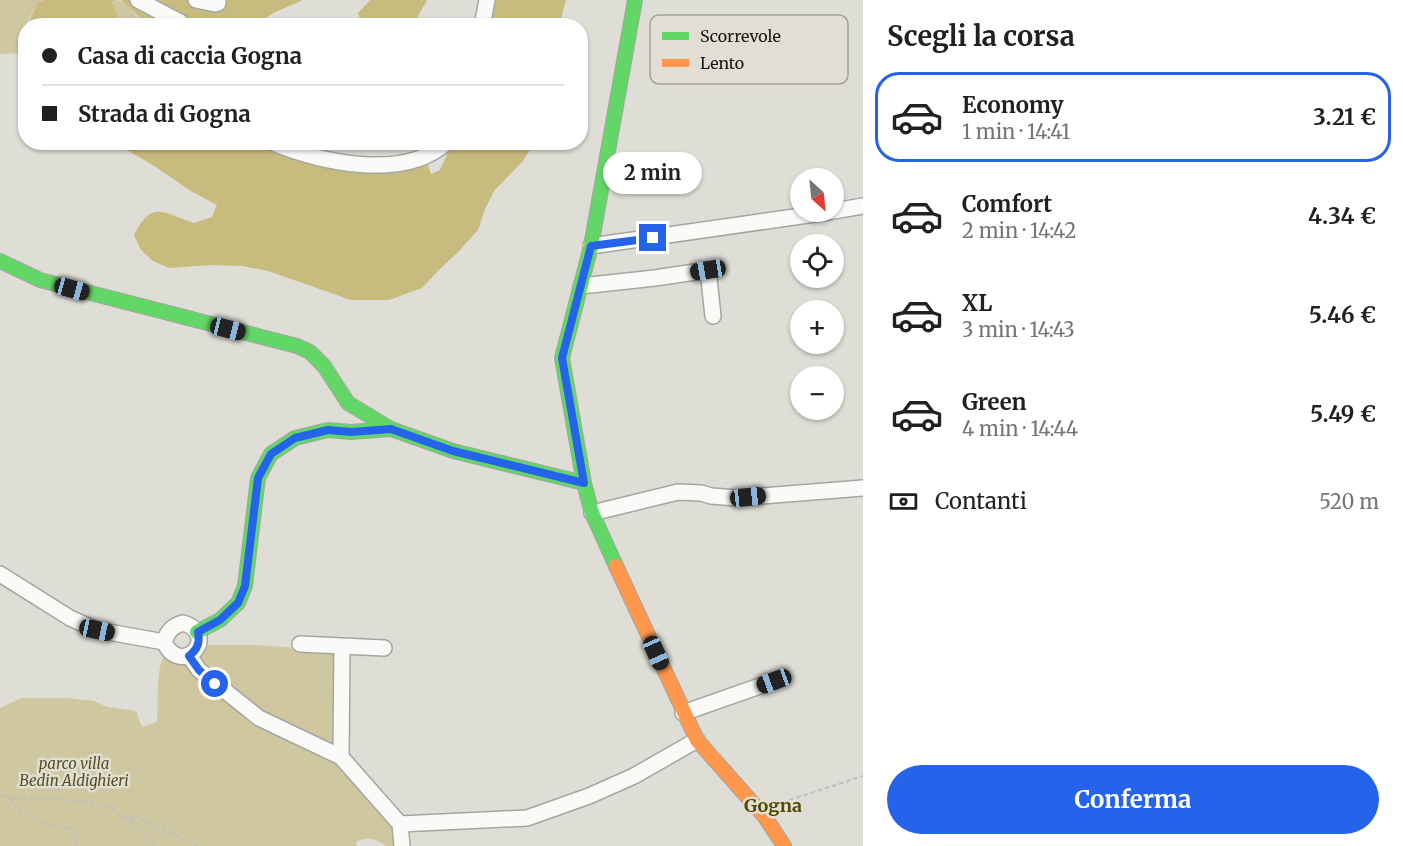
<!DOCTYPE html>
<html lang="it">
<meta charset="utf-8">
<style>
body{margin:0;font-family:Merriweather,serif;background:#f6f6f6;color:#202124;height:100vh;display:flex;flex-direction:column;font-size:22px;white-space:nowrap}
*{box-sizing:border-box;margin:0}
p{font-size:20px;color:#757577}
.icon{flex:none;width:33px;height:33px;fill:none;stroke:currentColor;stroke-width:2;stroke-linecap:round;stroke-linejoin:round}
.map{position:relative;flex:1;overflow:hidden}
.panel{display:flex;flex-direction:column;background:#fff;width:540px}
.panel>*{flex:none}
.top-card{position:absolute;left:18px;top:18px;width:570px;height:132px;border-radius:24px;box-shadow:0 2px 4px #0004;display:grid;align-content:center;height:132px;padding:0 24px;background:#fff}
.needle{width:39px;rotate:153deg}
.tools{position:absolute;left:790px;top:168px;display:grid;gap:12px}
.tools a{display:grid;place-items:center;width:54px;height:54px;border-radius:50%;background:#fff;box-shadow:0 2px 4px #0004;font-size:30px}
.end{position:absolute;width:27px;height:27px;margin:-14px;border:8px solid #2563eb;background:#fff;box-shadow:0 0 0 3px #fff}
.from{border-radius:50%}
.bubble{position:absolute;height:42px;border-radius:21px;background:#fff;box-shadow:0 2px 4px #0004;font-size:20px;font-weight:700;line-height:42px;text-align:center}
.car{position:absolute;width:18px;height:36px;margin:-18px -9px;border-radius:8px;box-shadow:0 0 4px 2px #0007;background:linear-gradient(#222 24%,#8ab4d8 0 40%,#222 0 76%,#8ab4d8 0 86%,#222 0)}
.top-card b{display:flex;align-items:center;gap:21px;height:57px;font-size:22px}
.top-card b+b{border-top:2px solid #e0e0e0}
.top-card i{width:15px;height:15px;background:#202124}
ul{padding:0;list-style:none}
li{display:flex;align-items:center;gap:18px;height:90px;margin:0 12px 9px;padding:0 12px;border:3px solid transparent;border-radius:24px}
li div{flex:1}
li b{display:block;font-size:22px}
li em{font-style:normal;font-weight:700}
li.active{border-color:#2563eb}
li>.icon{width:54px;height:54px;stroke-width:1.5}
h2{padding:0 24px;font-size:27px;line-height:72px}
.pay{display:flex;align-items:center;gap:15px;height:66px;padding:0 24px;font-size:22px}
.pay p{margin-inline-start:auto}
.action{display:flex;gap:12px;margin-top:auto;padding:12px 24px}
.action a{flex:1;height:69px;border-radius:36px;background:#2563eb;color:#fff;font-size:24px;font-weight:700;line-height:69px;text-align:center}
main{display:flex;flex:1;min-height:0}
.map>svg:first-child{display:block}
</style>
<main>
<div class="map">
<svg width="863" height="846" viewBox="0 0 863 846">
<rect width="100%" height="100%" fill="#deddd6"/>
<g fill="#cec7a0">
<polygon points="0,0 45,0 37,3 21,36 25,53 0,54"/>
<polygon points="114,0 126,2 136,16 147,25 121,25 112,2"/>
<polygon points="208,645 256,645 342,651 338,746 259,709 198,663 202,653"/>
<path d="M164,655L184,664L256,719L352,767L400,824L395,846H386C378,839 365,836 356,842L357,846H0V708L21,698H66L94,701L107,707L136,711L142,727L157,722C159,701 155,675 164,655Z"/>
</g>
<g fill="#c7bc7d">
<polygon points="45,0 114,0 112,2 121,25 28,25 37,3"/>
<polygon points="122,0 303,0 273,13 255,26 147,25"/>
<polygon points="370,0 427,0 413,25 362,25 358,13"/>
<polygon points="489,0 566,0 559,25 483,26"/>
<path d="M115,143H277L368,167L424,154L431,174L440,170L452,143H534L523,161L494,191L485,209L478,230L458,252L441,268L422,288L389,300H351L268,271L242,266L210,265L169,268L153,261L141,250L134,235C152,199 163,213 194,223L212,217L217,205L189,190L156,167Z"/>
</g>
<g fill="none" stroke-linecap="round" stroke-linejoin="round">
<defs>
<g id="street">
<polyline points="138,0 180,22 183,26"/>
<polyline points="196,0 215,4 218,3 218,0"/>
<polyline points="482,26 487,0"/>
<path d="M271,142C319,162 404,182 447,142"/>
<polyline points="834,211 863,206"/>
<polyline points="591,246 829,212"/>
<polyline points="581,286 655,278 708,270 713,316"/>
<polyline points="592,513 678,492 701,493 711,496 737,498 863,488"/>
<polyline points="0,574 70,618 97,630 164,642"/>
<path d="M183,623C221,635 182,679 164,642C168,631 172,626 183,623Z"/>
<polyline points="300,644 384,648"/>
<polyline points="189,656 199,670 259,718 341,757 400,824 402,846"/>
<polyline points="683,713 774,681"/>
<polyline points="341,757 342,647"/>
<polyline points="400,824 527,818 589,796 634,776 697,740"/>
</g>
<g id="fast">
<polyline points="0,261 40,280 297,346 310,352 324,366 348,403 391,429 453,451 584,483"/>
<polyline points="616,566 592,513 584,483 562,358 591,246 635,0"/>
<polyline points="197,632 220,620 238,603 245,586 258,478 271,454 295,438 328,430 351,432 391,429"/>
</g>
<polyline id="slow" points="616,566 697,740 765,817 784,846"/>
</defs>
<use href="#street" stroke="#a6a6a1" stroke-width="18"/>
<use href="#fast" stroke="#a6a6a1" stroke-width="16"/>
<use href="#slow" stroke="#a6a6a1" stroke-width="16"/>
<g stroke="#bfbfbd" stroke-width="2" stroke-dasharray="4.5 3" stroke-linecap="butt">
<path d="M0,795C39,804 85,792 120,814C134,822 144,835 155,846"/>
<path d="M10,798C21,820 47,824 70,828L77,838L75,846"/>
<polyline points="777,808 783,802 863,776"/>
<polyline points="131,821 131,817 135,816 198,846"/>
</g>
<use href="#street" stroke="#fafaf9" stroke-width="15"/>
<use href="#fast" stroke="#63d668" stroke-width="14"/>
<use href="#slow" stroke="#ff974d" stroke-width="14"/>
</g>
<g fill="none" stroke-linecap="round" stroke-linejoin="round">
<path stroke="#2563eb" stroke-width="8" d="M215,684L199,670L189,656C198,649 200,642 198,632L220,620L238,603L245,586L258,478L271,454L295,438L328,430L351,432L391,429L453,451L584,483L562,358L591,246L653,238"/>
</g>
<g text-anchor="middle" stroke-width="5" stroke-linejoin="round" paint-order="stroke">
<g font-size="15" font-style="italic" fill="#564f23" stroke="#e1dfd3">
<text x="74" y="769">parco villa<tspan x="74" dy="17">Bedin Aldighieri</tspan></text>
</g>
<g font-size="18" font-weight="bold" fill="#534907" stroke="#e1dfd3">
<text x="773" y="812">Gogna</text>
</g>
</g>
<rect x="650" y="15" width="198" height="69" rx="9" fill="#e1dfd3" stroke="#a4a299" stroke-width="1.5"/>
<rect x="662" y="32" width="27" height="8" fill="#63d668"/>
<rect x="662" y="59" width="27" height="8" fill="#ff974d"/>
<g font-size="16" fill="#161511">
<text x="700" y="42">Scorrevole</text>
<text x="700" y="69">Lento</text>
</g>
</svg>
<div class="tools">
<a><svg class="needle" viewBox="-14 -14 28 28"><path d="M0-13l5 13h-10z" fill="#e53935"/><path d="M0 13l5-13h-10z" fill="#757577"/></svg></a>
<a><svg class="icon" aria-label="locate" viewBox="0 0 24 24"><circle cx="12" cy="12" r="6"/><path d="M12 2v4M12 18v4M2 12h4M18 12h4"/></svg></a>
<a>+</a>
<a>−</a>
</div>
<i class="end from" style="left:215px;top:684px"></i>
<i class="end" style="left:653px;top:238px"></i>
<div class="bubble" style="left:603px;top:152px;width:99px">2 min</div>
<i class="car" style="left:708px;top:270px;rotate:261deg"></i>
<i class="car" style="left:72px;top:289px;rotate:105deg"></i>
<i class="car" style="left:228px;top:329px;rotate:104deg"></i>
<i class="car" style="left:748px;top:497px;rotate:84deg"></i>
<i class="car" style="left:97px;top:630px;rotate:102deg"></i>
<i class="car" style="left:656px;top:653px;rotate:156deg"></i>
<i class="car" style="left:774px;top:681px;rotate:250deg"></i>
<div class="top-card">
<b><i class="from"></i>Casa di caccia Gogna</b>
<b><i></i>Strada di Gogna</b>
</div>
</div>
<section class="panel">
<h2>Scegli la corsa</h2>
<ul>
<li class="active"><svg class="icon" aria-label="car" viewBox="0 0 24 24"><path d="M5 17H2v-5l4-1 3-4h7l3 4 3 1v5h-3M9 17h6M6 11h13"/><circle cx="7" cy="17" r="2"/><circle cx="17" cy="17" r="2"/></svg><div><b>Economy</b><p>1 min · 14:41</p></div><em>3.21 €</em></li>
<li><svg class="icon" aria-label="car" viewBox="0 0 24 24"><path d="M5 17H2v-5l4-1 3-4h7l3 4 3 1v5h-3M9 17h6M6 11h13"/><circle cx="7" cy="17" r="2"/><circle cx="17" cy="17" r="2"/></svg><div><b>Comfort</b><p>2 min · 14:42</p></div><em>4.34 €</em></li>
<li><svg class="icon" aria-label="car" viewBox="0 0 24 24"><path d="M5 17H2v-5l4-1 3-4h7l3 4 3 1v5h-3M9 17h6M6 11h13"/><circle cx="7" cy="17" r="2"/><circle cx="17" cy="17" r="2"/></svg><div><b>XL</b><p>3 min · 14:43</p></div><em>5.46 €</em></li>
<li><svg class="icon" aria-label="car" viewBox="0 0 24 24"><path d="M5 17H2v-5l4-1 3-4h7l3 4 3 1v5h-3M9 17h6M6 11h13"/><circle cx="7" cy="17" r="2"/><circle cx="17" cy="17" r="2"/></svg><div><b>Green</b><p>4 min · 14:44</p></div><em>5.49 €</em></li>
</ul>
<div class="pay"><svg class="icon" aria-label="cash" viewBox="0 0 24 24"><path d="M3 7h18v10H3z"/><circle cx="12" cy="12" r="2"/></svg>Contanti<p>520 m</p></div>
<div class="action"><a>Conferma</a></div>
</section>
</main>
